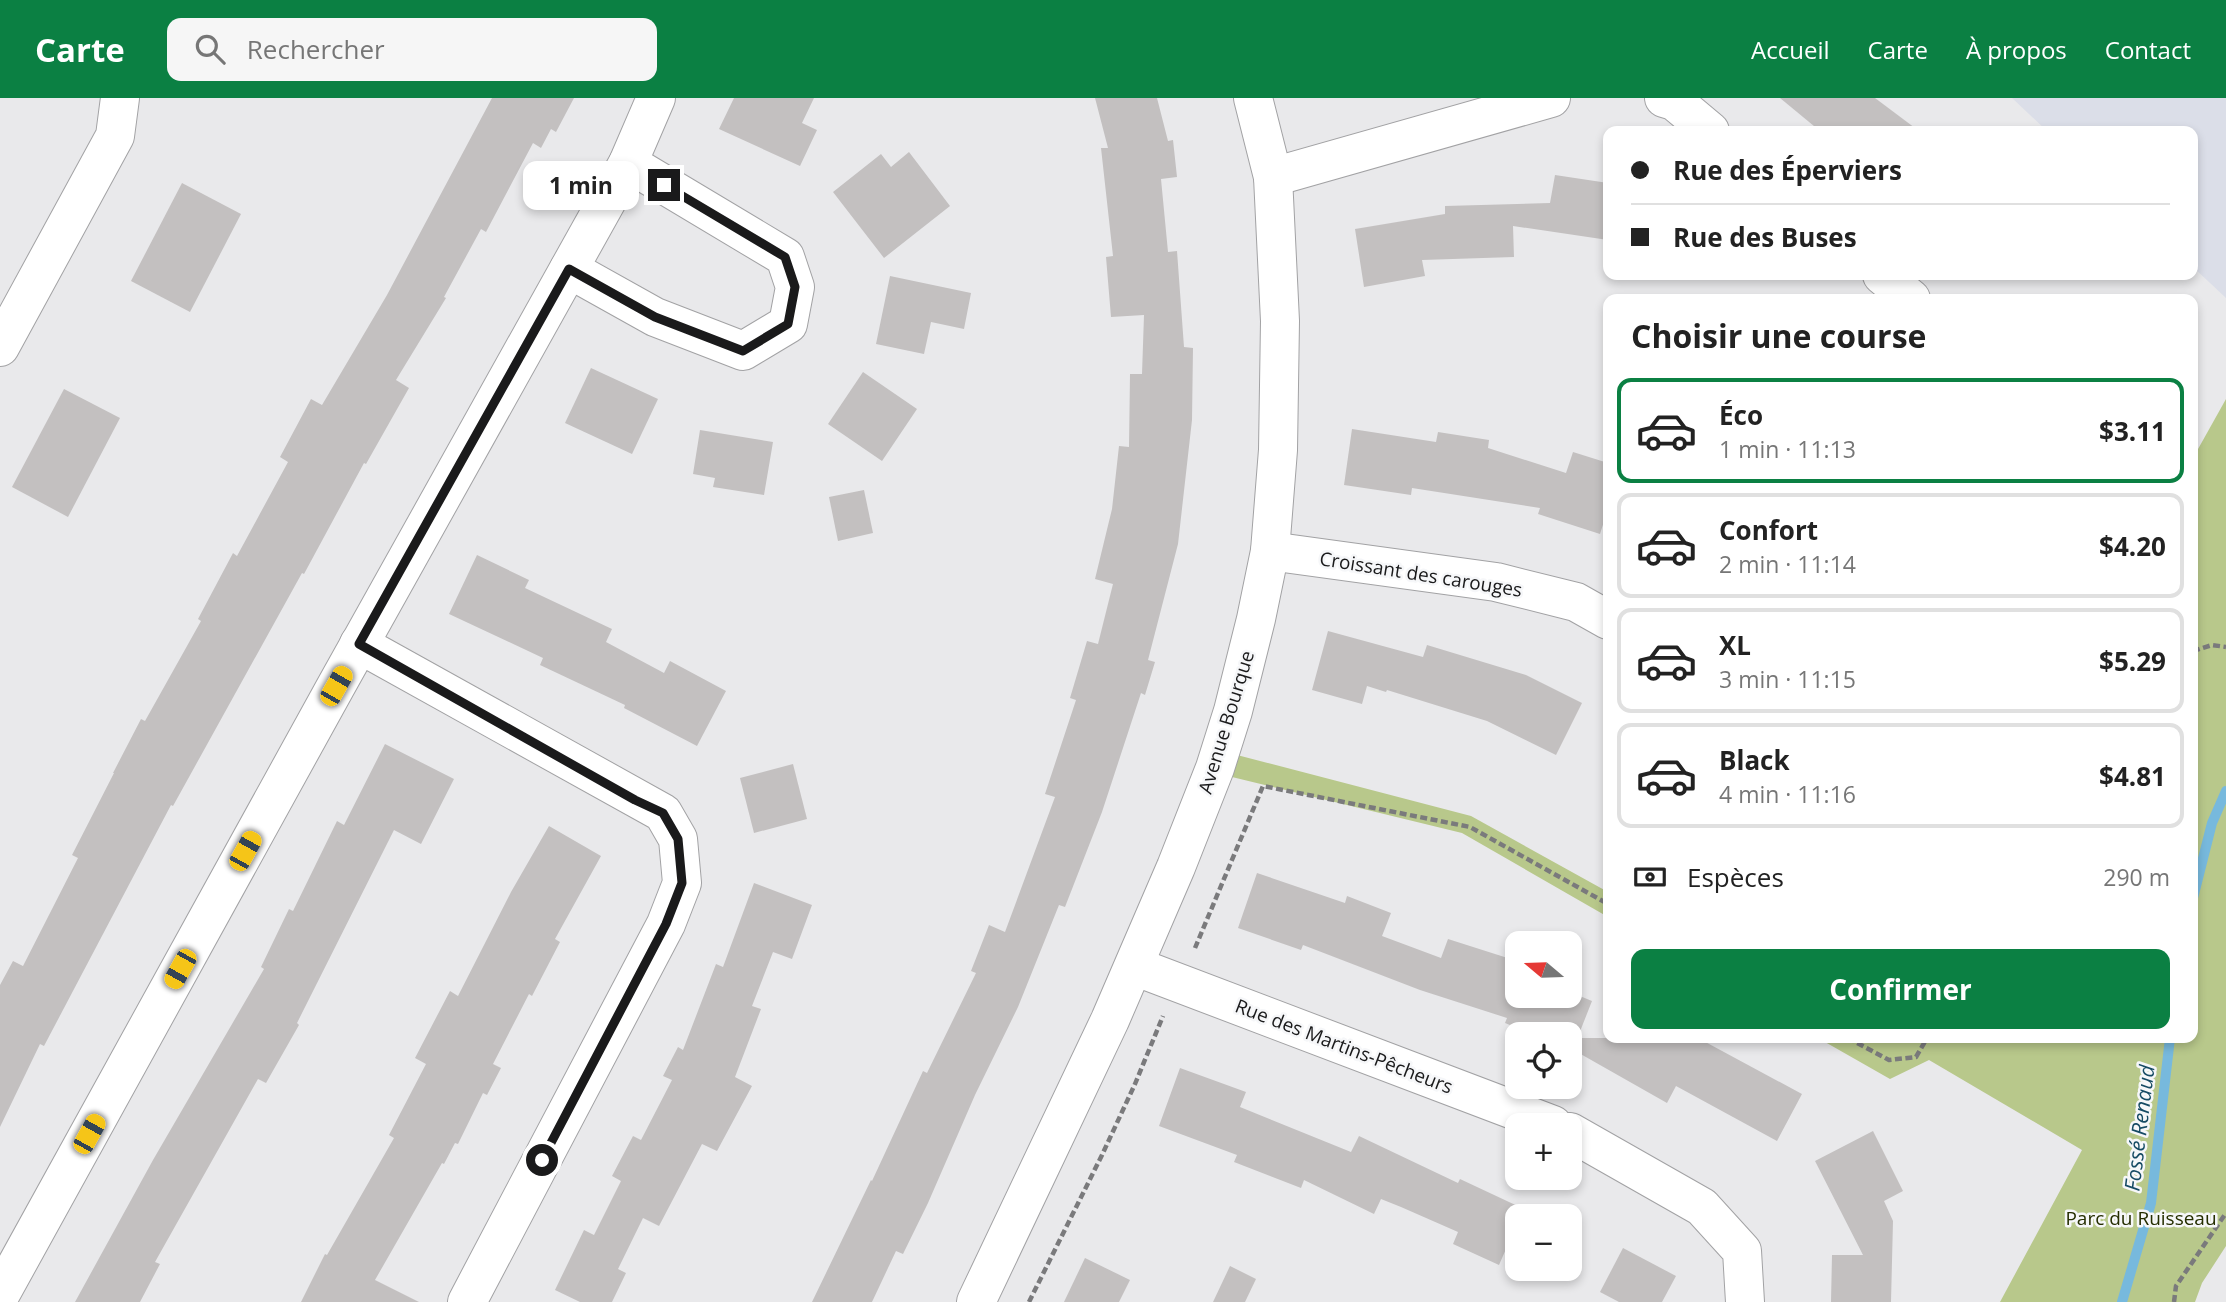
<!DOCTYPE html>
<html lang="fr">
<meta charset="utf-8">
<style>
body{margin:0;font-family:"Open Sans",sans-serif;background:#f6f6f6;color:#222;height:100vh;display:flex;flex-direction:column;font-size:26px;white-space:nowrap}
*{box-sizing:border-box;margin:0}
p{font-size:23px;color:#767676}
.icon{flex:none;width:38px;height:38px;fill:none;stroke:currentColor;stroke-width:2;stroke-linecap:round;stroke-linejoin:round}
.map{position:relative;flex:1;overflow:hidden}
.side{position:absolute;left:1603px;top:196px;width:595px;height:749px;display:flex;flex-direction:column;background:#fff;border-radius:14px;box-shadow:0 4px 10px #0003}
.side>*{flex:none}
.top-card{position:absolute;left:1603px;top:28px;width:595px;height:154px;border-radius:14px;box-shadow:0 4px 10px #0003;display:grid;align-content:center;height:154px;padding:0 28px;background:#fff}
.needle{width:46px;rotate:289deg}
.tools{position:absolute;left:1505px;top:833px;display:grid;gap:14px}
.tools a{display:grid;place-items:center;width:77px;height:77px;border-radius:14px;background:#fff;box-shadow:0 4px 10px #0003;font-size:35px}
.end{position:absolute;width:32px;height:32px;margin:-16px;border:9px solid #1a1a1b;background:#fff;box-shadow:0 0 0 4px #fff}
.from{border-radius:50%}
.bubble{position:absolute;height:49px;border-radius:14px;background:#fff;box-shadow:0 4px 10px #0003;font-size:23px;font-weight:700;line-height:49px;text-align:center}
.car{position:absolute;width:21px;height:42px;margin:-21px -10px;border-radius:9px;box-shadow:0 0 5px 2px #0007;background:linear-gradient(#f5c518 24%,#345 0 40%,#f5c518 0 76%,#345 0 86%,#f5c518 0)}
.top-card b{display:flex;align-items:center;gap:24px;height:66px;font-size:26px}
.top-card b+b{border-top:2px solid #e0e0e0}
.top-card i{width:18px;height:18px;background:#222}
ul{padding:0;list-style:none}
li{display:flex;align-items:center;gap:21px;height:105px;margin:0 14px 10px;padding:0 14px;border:4px solid #e0e0e0;border-radius:14px}
li div{flex:1}
li b{display:block;font-size:26px}
li em{font-style:normal;font-weight:700}
li.selected{border-color:#0b8043}
li>.icon{width:63px;height:63px;stroke-width:1.5}
h2{padding:0 28px;font-size:32px;line-height:84px}
.pay{display:flex;align-items:center;gap:18px;height:77px;padding:0 28px;font-size:26px}
.pay p{margin-inline-start:auto}
.cta{display:flex;gap:14px;margin-top:auto;padding:14px 28px}
.cta a{flex:1;height:80px;border-radius:14px;background:#0b8043;color:#fff;font-size:28px;font-weight:700;line-height:80px;text-align:center}
header{display:flex;align-items:center;gap:42px;box-sizing:border-box;height:98px;padding:0 35px;background:#0b8043;color:#fff}
header strong{font-size:33px}
nav{display:flex;gap:38px;margin-inline-start:auto;font-size:24px}
.search{width:490px;height:63px;background:#f6f6f6;display:flex;align-items:center;gap:18px;box-sizing:border-box;padding:0 24px;border-radius:14px;color:#767676;font-size:26px}
.map>svg:first-child{display:block}
</style>
<header>
<strong>Carte</strong>
<div class="search"><svg class="icon" aria-label="search" viewBox="0 0 24 24"><circle cx="10" cy="10" r="6"/><path d="M15 15l6 6"/></svg>Rechercher</div>
<nav><a>Accueil</a><a>Carte</a><a>À propos</a><a>Contact</a></nav>
</header>
<div class="map">
<svg width="2226" height="1204" viewBox="0 0 2226 1204">
<rect width="100%" height="100%" fill="#e9e9eb"/>
<polygon fill="#dbdee8" points="2012,0 2226,0 2226,200 2193,169 2193,33 2047,33"/>
<g fill="#b8c88b">
<polygon points="2226,301 2226,1148 2202,1185 2195,1204 2000,1204 2082,1052 1929,962 1890,981 1818,940 2193,940 2193,360"/>
<polygon points="1237,657 1471,718 1608,794 1608,819 1462,735 1232,679"/>
</g>
<g fill="none" stroke-linecap="round" stroke-linejoin="round">
<g stroke="#77b9dd" stroke-width="10">
<polyline points="2193,800 2212,725 2226,693"/>
<polyline points="2122,1204 2151,1105 2170,940"/>
</g>
</g>
<g fill="#c3c0c0">
<polygon points="492,0 574,0 556,34 551,31 541,50 533,45 486,134 481,131 444,199 446,200 396,282 409,290 366,366 364,365 304,476 302,475 173,708 171,707 44,948 40,946 0,1029 0,887 13,863 23,868 78,760 72,757 114,675 113,675 141,621 145,623 201,523 198,521 233,455 237,458 288,364 280,359 311,301 322,307 387,197"/>
<polygon points="734,0 814,0 802,25 817,32 800,68 719,31"/>
<polygon points="1095,0 1157,0 1168,43 1173,42 1177,79 1161,81 1168,154 1177,153 1184,249 1193,250 1192,322 1178,446 1148,562 1155,564 1145,597 1141,595 1102,714 1065,809 1059,807 1018,909 975,997 928,1105 903,1156 896,1153 872,1204 812,1204 871,1082 872,1083 923,973 927,975 976,875 971,873 989,827 1005,834 1055,699 1045,696 1076,602 1070,600 1087,543 1098,546 1113,486 1095,481 1112,411 1119,348 1129,349 1130,276 1142,276 1144,217 1111,219 1106,159 1113,158 1101,50 1108,50"/>
<polygon points="1780,0 1875,0 1919,33 1820,33"/>
<polygon points="909,54 950,108 884,160 833,94 881,56 891,69"/>
<polygon points="1555,77 1608,85 1608,142 1513,128 1514,159 1422,162 1425,178 1364,189 1355,131 1445,116 1445,108 1550,105"/>
<polygon points="182,85 241,116 190,214 131,183"/>
<polygon points="890,178 971,195 964,231 931,224 924,256 876,246"/>
<polygon points="591,270 658,301 632,356 565,325"/>
<polygon points="863,274 917,311 882,363 828,326"/>
<polygon points="64,291 120,320 68,419 12,389"/>
<polygon points="1352,331 1436,344 1438,334 1489,342 1488,350 1566,375 1573,354 1608,365 1608,411 1600,436 1538,416 1540,410 1412,390 1411,397 1344,387"/>
<polygon points="700,332 773,344 764,397 713,389 715,380 693,376"/>
<polygon points="864,392 873,435 838,443 829,399"/>
<polygon points="477,457 529,482 525,490 612,531 606,544 664,575 670,563 726,593 697,648 624,610 625,607 540,567 543,560 449,516"/>
<polygon points="1328,533 1423,559 1427,547 1526,577 1582,605 1556,657 1487,623 1387,592 1386,594 1367,588 1362,606 1312,592"/>
<polygon points="385,646 454,681 421,746 394,732 297,925 299,927 266,985 258,981 155,1164 160,1166 140,1204 75,1204 153,1062 264,871 261,869 289,811 293,813 337,723 344,727"/>
<polygon points="793,666 807,721 754,735 740,680"/>
<polygon points="549,728 601,758 555,841 560,844 532,898 529,896 493,966 501,970 487,997 483,995 458,1046 455,1045 444,1066 442,1065 375,1182 419,1204 301,1204 325,1156 327,1157 394,1040 389,1037 426,966 415,960 450,893 458,898 511,794"/>
<polygon points="1257,775 1345,805 1347,798 1391,815 1382,838 1441,860 1448,841 1517,863 1517,898 1570,898 1570,894 1592,903 1579,936 1532,936 1505,925 1507,920 1420,892 1303,847 1301,852 1238,830"/>
<polygon points="754,785 812,807 792,861 773,854 752,908 761,911 735,979 752,988 717,1053 702,1046 659,1128 643,1120 618,1171 626,1175 612,1204 580,1204 555,1192 584,1132 594,1137 621,1083 612,1078 633,1038 641,1042 672,982 663,978 678,949 683,952 716,866 723,869"/>
<polygon points="1570,940 1698,940 1802,996 1777,1043 1676,988 1667,1005 1570,950"/>
<polygon points="1180,970 1246,994 1240,1009 1351,1054 1359,1038 1458,1085 1460,1081 1524,1111 1521,1118 1517,1118 1517,1126 1499,1167 1453,1146 1458,1134 1401,1109 1381,1101 1374,1116 1304,1082 1301,1090 1234,1064 1237,1057 1159,1028"/>
<polygon points="1873,1033 1903,1093 1884,1103 1893,1123 1891,1204 1831,1204 1832,1157 1863,1157 1815,1063"/>
<polygon points="1623,1150 1676,1178 1662,1204 1619,1204 1600,1194"/>
<polygon points="1085,1160 1130,1182 1119,1204 1064,1204"/>
<polygon points="1230,1168 1256,1181 1245,1204 1213,1204"/>
</g>
<g fill="none" stroke-linecap="round" stroke-linejoin="round">
<defs>
<g id="minor">
<polyline points="1664,0 1674,3 1710,33"/>
<polyline points="1273,79 1551,0"/>
<polyline points="569,171 655,219 743,253 788,226 795,189 785,159 628,65"/>
<polyline points="1882,177 1911,201"/>
<polyline points="0,249 115,38 120,0"/>
<polyline points="1270,453 1496,484 1576,504 1608,522"/>
<polyline points="359,546 663,715 678,741 682,785 666,826 467,1204"/>
<polyline points="1134,868 1553,1027"/>
<polyline points="1570,1034 1702,1109 1742,1153 1745,1204"/>
<polyline points="0,1197 336,588 628,65 656,0"/>
<polyline points="976,1204 1110,922 1176,769 1215,670 1233,613 1256,521 1270,453 1278,352 1280,223 1273,79 1253,0"/>
</g>
</defs>
<use href="#minor" stroke="#a2a2a4" stroke-width="40"/>
<g stroke="#7a7a7c" stroke-width="4.5" stroke-dasharray="7 3.5" stroke-linecap="butt">
<polyline points="2193,553 2212,547 2226,549"/>
<polyline points="1195,850 1263,688 1470,729 1608,806"/>
<polyline points="1848,940 1889,962 1916,959 1927,940"/>
<polyline points="1029,1204 1102,1057 1135,986 1163,918"/>
<polyline points="2174,1204 2176,1188 2226,1115"/>
</g>
<use href="#minor" stroke="#fff" stroke-width="38"/>
</g>
<g fill="none" stroke-linecap="round" stroke-linejoin="round">
<polyline stroke="#1a1a1b" stroke-width="9" points="542,1062 666,826 682,785 678,741 663,715 635,702 359,546 569,171 655,219 743,253 788,226 795,189 785,159 664,87"/>
</g>
<g text-anchor="middle" stroke-width="5" stroke-linejoin="round" paint-order="stroke">
<g font-size="19" fill="#1a1a1b" stroke="#f6f7f9">
<text transform="translate(1421 476) rotate(9)" y="7">Croissant des carouges</text>
<text transform="translate(1226 624) rotate(-73)" y="7">Avenue Bourque</text>
<text transform="translate(1344 948) rotate(21)" y="7">Rue des Martins-Pêcheurs</text>
</g>
<g font-size="19" fill="#252e00" stroke="#f6f7f9">
<text x="2141" y="1127">Parc du Ruisseau</text>
</g>
<g font-size="21" font-style="italic" fill="#164b64" stroke="#f6f7f9">
<text transform="translate(2140 1030) rotate(-83)" y="7">Fossé Renaud</text>
</g>
</g>
</svg>
<div class="tools">
<a><svg class="needle" viewBox="-14 -14 28 28"><path d="M0-13l5 13h-10z" fill="#e53935"/><path d="M0 13l5-13h-10z" fill="#767676"/></svg></a>
<a><svg class="icon" aria-label="locate" viewBox="0 0 24 24"><circle cx="12" cy="12" r="6"/><path d="M12 2v4M12 18v4M2 12h4M18 12h4"/></svg></a>
<a>+</a>
<a>−</a>
</div>
<i class="end from" style="left:542px;top:1062px"></i>
<i class="end" style="left:664px;top:87px"></i>
<div class="bubble" style="left:523px;top:63px;width:116px">1 min</div>
<i class="car" style="left:336px;top:588px;rotate:30deg"></i>
<i class="car" style="left:245px;top:753px;rotate:29deg"></i>
<i class="car" style="left:180px;top:871px;rotate:209deg"></i>
<i class="car" style="left:89px;top:1036px;rotate:29deg"></i>
<div class="top-card">
<b><i class="from"></i>Rue des Éperviers</b>
<b><i></i>Rue des Buses</b>
</div>
<section class="side">
<h2>Choisir une course</h2>
<ul>
<li class="selected"><svg class="icon" aria-label="car" viewBox="0 0 24 24"><path d="M5 17H2v-5l4-1 3-4h7l3 4 3 1v5h-3M9 17h6M6 11h13"/><circle cx="7" cy="17" r="2"/><circle cx="17" cy="17" r="2"/></svg><div><b>Éco</b><p>1 min · 11:13</p></div><em>$3.11</em></li>
<li><svg class="icon" aria-label="car" viewBox="0 0 24 24"><path d="M5 17H2v-5l4-1 3-4h7l3 4 3 1v5h-3M9 17h6M6 11h13"/><circle cx="7" cy="17" r="2"/><circle cx="17" cy="17" r="2"/></svg><div><b>Confort</b><p>2 min · 11:14</p></div><em>$4.20</em></li>
<li><svg class="icon" aria-label="car" viewBox="0 0 24 24"><path d="M5 17H2v-5l4-1 3-4h7l3 4 3 1v5h-3M9 17h6M6 11h13"/><circle cx="7" cy="17" r="2"/><circle cx="17" cy="17" r="2"/></svg><div><b>XL</b><p>3 min · 11:15</p></div><em>$5.29</em></li>
<li><svg class="icon" aria-label="car" viewBox="0 0 24 24"><path d="M5 17H2v-5l4-1 3-4h7l3 4 3 1v5h-3M9 17h6M6 11h13"/><circle cx="7" cy="17" r="2"/><circle cx="17" cy="17" r="2"/></svg><div><b>Black</b><p>4 min · 11:16</p></div><em>$4.81</em></li>
</ul>
<div class="pay"><svg class="icon" aria-label="cash" viewBox="0 0 24 24"><path d="M3 7h18v10H3z"/><circle cx="12" cy="12" r="2"/></svg>Espèces<p>290 m</p></div>
<div class="cta"><a>Confirmer</a></div>
</section>
</div>
